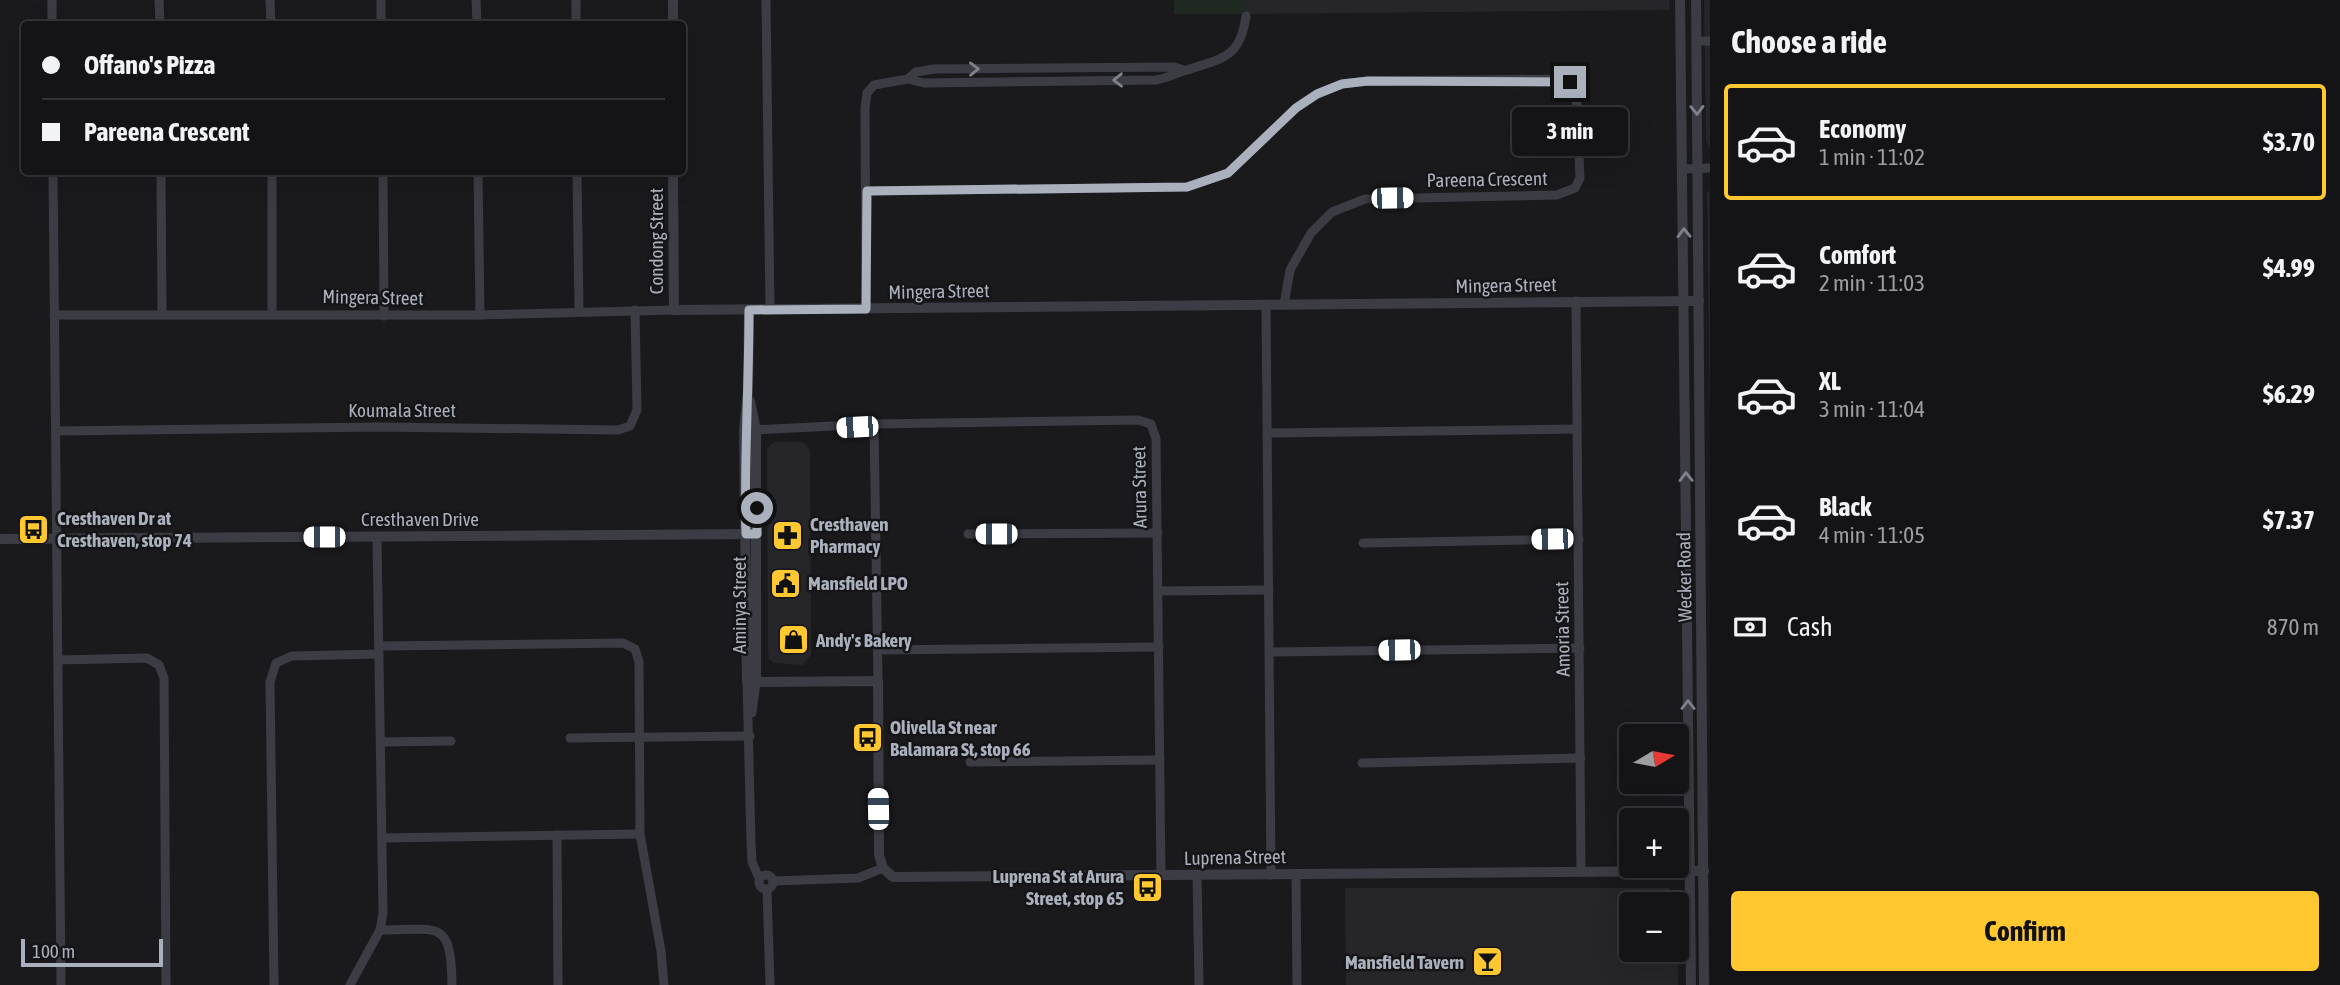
<!DOCTYPE html>
<meta charset="utf-8">
<style>
body{margin:0;font-family:"Asap Condensed",sans-serif;background:#212123;color:#f1f3f6;height:100vh;display:flex;flex-direction:column;font-size:26px;white-space:nowrap}
*{box-sizing:border-box;margin:0}
p{font-size:23px;color:#9d9ea1}
.icon{flex:none;width:38px;height:38px;fill:none;stroke:currentColor;stroke-width:2;stroke-linecap:round;stroke-linejoin:round}
.map{position:relative;flex:1;overflow:hidden}
.drawer{display:flex;flex-direction:column;background:#141416;width:630px}
.drawer>*{flex:none}
.hud{position:absolute;left:21px;top:21px;width:665px;height:154px;border-radius:7px;box-shadow:0 7px 28px #0002,0 0 0 2px #333335;display:grid;align-content:center;height:154px;padding:0 21px;background:#141416}
.needle{width:46px;rotate:80deg}
.controls{position:absolute;left:1619px;top:724px;display:grid;gap:14px}
.controls a{display:grid;place-items:center;width:70px;height:70px;border-radius:7px;background:#141416;box-shadow:0 7px 28px #0002,0 0 0 2px #333335;font-size:35px}
.scale{position:absolute;left:21px;bottom:18px;width:142px;box-sizing:border-box;padding-left:7px;border:4px solid #abb0bd;border-top:0;font-size:19px;line-height:24px;white-space:nowrap;color:#abb0bd;-webkit-text-stroke:5px #151518;paint-order:stroke}
.end{position:absolute;width:32px;height:32px;margin:-16px;border:9px solid #abb0bd;background:#111;box-shadow:0 0 0 4px #111}
.from{border-radius:50%}
.bubble{position:absolute;height:49px;border-radius:7px;background:#141416;box-shadow:0 7px 28px #0002,0 0 0 2px #333335;font-size:23px;font-weight:700;line-height:49px;text-align:center}
.car{position:absolute;width:21px;height:42px;margin:-21px -10px;border-radius:9px;box-shadow:0 0 5px 2px #0007;background:linear-gradient(#fff 24%,#345 0 40%,#fff 0 76%,#345 0 86%,#fff 0)}
.hud b{display:flex;align-items:center;gap:24px;height:66px;font-size:26px}
.hud b+b{border-top:2px solid #333335}
.hud i{width:18px;height:18px;background:#f1f3f6}
ul{padding:0;list-style:none}
li{display:flex;align-items:center;gap:21px;height:116px;margin:0 14px 10px;padding:0 7px;border:4px solid transparent;border-radius:7px}
li div{flex:1}
li b{display:block;font-size:26px}
li em{font-style:normal;font-weight:700}
li.current{border-color:#ffc830}
li>.icon{width:63px;height:63px;stroke-width:1.5}
h2{padding:0 21px;font-size:32px;line-height:84px}
.pay{display:flex;align-items:center;gap:18px;height:77px;padding:0 21px;font-size:26px}
.pay p{margin-inline-start:auto}
.cta{display:flex;gap:14px;margin-top:auto;padding:14px 21px}
.cta a{flex:1;height:80px;border-radius:7px;background:#ffc830;color:#111;font-size:28px;font-weight:700;line-height:80px;text-align:center}
main{display:flex;flex:1;min-height:0}
.map>svg:first-child{display:block}
</style>
<main>
<div class="map">
<svg width="1710" height="985" viewBox="0 0 1710 985">
<rect width="100%" height="100%" fill="#1a1a1d"/>
<g fill="#26262a" fill-rule="evenodd">
<polygon points="1245,0 1669,0 1670,10 1245,14"/>
<polygon points="1704,0 1710,0 1710,148 1706,141"/>
<polygon points="1710,190 1710,428 1707,193"/>
<polygon points="774,442 803,442 810,450 811,655 803,665 774,663 769,659 768,650 767,449"/>
<path d="M1345,888H1669L1677,899L1678,985H1346ZM1631,905H1676V950H1631Z"/>
</g>
<rect fill="#1f2821" x="1174" y="0" width="71" height="14"/>
<g fill="none" stroke-linecap="round" stroke-linejoin="round">
<g stroke="#3c3d44" stroke-width="9">
<polyline points="52,0 52,24"/>
<polyline points="159,0 160,24"/>
<polyline points="270,0 271,24"/>
<polyline points="381,0 381,24"/>
<polyline points="476,0 477,24"/>
<polyline points="576,0 576,24"/>
<polyline points="766,0 770,310"/>
<polyline points="1696,41 1710,41"/>
<polyline points="908,79 916,72 934,69 1174,67 1184,70"/>
<polyline points="1683,169 1710,168"/>
<polyline points="53,172 61,985"/>
<polyline points="161,172 162,313"/>
<polyline points="272,172 272,313"/>
<polyline points="383,172 384,316"/>
<polyline points="478,172 480,315"/>
<polyline points="577,172 579,310"/>
<polyline points="867,191 1187,187 1228,173 1296,108 1317,94 1342,84 1368,81 1561,79 1576,87 1580,178 1575,188 1557,195 1365,199 1332,212 1311,233 1290,270 1284,305"/>
<polyline points="1576,301 1581,872"/>
<polyline points="1266,305 1271,875"/>
<path d="M866,309L865,108L867,93L874,85L908,79L924,83L1156,80C1168,78 1176,73 1187,70C1222,58 1240,59 1246,16"/>
<polyline points="54,315 480,315 674,310"/>
<polyline points="874,424 878,681"/>
<polyline points="750,430 874,424 1138,420 1151,424 1156,439 1161,876"/>
<polyline points="56,431 381,427 618,430 630,426 637,410 635,310"/>
<polyline points="1268,433 1576,429"/>
<polyline points="968,534 1158,533"/>
<polyline points="1363,543 1579,539"/>
<polyline points="1158,591 1269,590"/>
<polyline points="379,646 623,643 635,649 639,662 640,834 661,951 664,985"/>
<polyline points="878,650 1159,647"/>
<polyline points="1270,652 1580,648"/>
<polyline points="58,660 147,658 159,665 164,678 166,985"/>
<polyline points="747,682 751,843 752,862 759,878"/>
<polyline points="752,713 756,682"/>
<polyline points="570,738 750,736"/>
<polyline points="381,742 451,741"/>
<polyline points="970,762 1160,760"/>
<polyline points="1362,763 1581,758"/>
<polyline points="557,835 558,985"/>
<polyline points="382,838 640,834"/>
<polyline points="1296,874 1297,985"/>
<circle cx="766" cy="882" r="7"/>
<polyline points="1197,875 1199,985"/>
<polyline points="773,881 858,878 883,868"/>
<polyline points="767,890 770,985"/>
<path d="M380,930C439,930 451,918 452,985"/>
<polyline points="274,985 270,682 276,663 292,656 379,654"/>
<polyline points="350,985 380,930 383,913 377,537"/>
</g>
<g stroke="#3c3d44" stroke-width="10">
<polyline points="673,0 673,24"/>
<polyline points="1680,0 1691,985"/>
<polyline points="1696,0 1704,985"/>
<polyline points="673,172 674,310 1699,301"/>
<polyline points="749,310 748,391 744,430 747,682 878,681 879,855 883,868 893,877 1704,871"/>
<polyline points="750,401 756,430 756,682"/>
<polyline points="0,539 757,534"/>
</g>
</g>
<defs><path id="oneway-chevron" d="M-2-3.5L2.5 0L-2 3.5" fill="none" stroke-width="1.6" stroke-linecap="round" stroke-linejoin="round" transform="scale(1.75)"/></defs>
<g stroke="#7f828d">
<use href="#oneway-chevron" transform="translate(974 69) rotate(-1)"/>
<use href="#oneway-chevron" transform="translate(1118 80) rotate(179)"/>
<use href="#oneway-chevron" transform="translate(1697 110) rotate(89)"/>
<use href="#oneway-chevron" transform="translate(1684 233) rotate(-91)"/>
<use href="#oneway-chevron" transform="translate(1686 477) rotate(-91)"/>
<use href="#oneway-chevron" transform="translate(1688 705) rotate(-90)"/>
</g>
<g fill="none" stroke-linecap="round" stroke-linejoin="round">
<path stroke="#abb0bd" stroke-width="9" d="M757,508V534H746C744,459 749,385 749,310L866,309L867,191L1187,187L1228,173L1296,108L1317,94L1342,84L1368,81L1570,82"/>
</g>
<defs>
<symbol id="bus-square" viewBox="-11 -11 22 22"><rect x="-9" y="-9" width="18" height="18" rx="4" fill="#ffc830" stroke="#151518"/><path d="M-5-6H5V4H4V6H2V4H-2V6H-4V4H-5ZM-3.5-4V0h7V-4ZM-3.5 1.2v1.5H-2V1.2ZM2 1.2v1.5H3.5V1.2Z" fill="#111"/></symbol>
<symbol id="pharmacy-square" viewBox="-11 -11 22 22"><rect x="-9" y="-9" width="18" height="18" rx="4" fill="#ffc830" stroke="#151518"/><path d="M-2-6h4v4h4v4h-4v4h-4v-4h-4v-4h4Z" fill="#111"/></symbol>
<symbol id="civic-square" viewBox="-11 -11 22 22"><rect x="-9" y="-9" width="18" height="18" rx="4" fill="#ffc830" stroke="#151518"/><path d="M-.6-6.5H3V-4.5H.6V-3L4-1V1h2V6H-6V1h2V-1L-.6-3ZM-1.2 2.5V6h2.4V2.5Z" fill="#111"/></symbol>
<symbol id="shop-square" viewBox="-11 -11 22 22"><rect x="-9" y="-9" width="18" height="18" rx="4" fill="#ffc830" stroke="#151518"/><path d="M-5-2.5h2.3a2.7 3.5 0 0 1 5.4 0H5L5.5 6h-11ZM-1.5-2.5h3a1.5 2.3 0 0 0-3 0Z" fill="#111"/></symbol>
<symbol id="bar-square" viewBox="-11 -11 22 22"><rect x="-9" y="-9" width="18" height="18" rx="4" fill="#ffc830" stroke="#151518"/><path d="M-6-5H6L.8 .8V4.5H3.5V6h-7V4.5H-.8V.8Z" fill="#111"/></symbol>
</defs>
<g fill-rule="evenodd">
<use href="#bus-square" x="16" y="512" width="35" height="35"/>
<use href="#pharmacy-square" x="770" y="518" width="35" height="35"/>
<use href="#civic-square" x="768" y="566" width="35" height="35"/>
<use href="#shop-square" x="776" y="622" width="35" height="35"/>
<use href="#bus-square" x="850" y="720" width="35" height="35"/>
<use href="#bus-square" x="1130" y="870" width="35" height="35"/>
<use href="#bar-square" x="1470" y="944" width="35" height="35"/>
</g>
<g text-anchor="middle" stroke-width="5" stroke-linejoin="round" paint-order="stroke">
<g font-size="19" fill="#abb0bd" stroke="#151518">
<text transform="translate(1487 179) rotate(-1)" y="7">Pareena Crescent</text>
<text transform="translate(656 241) rotate(-90)" y="7">Condong Street</text>
<text transform="translate(1506 285) rotate(-1)" y="7">Mingera Street</text>
<text transform="translate(939 291) rotate(-1)" y="7">Mingera Street</text>
<text transform="translate(373 297) rotate(1)" y="7">Mingera Street</text>
<text x="402" y="417">Koumala Street</text>
<text transform="translate(1139 487) rotate(-91)" y="7">Arura Street</text>
<text x="420" y="526">Cresthaven Drive</text>
<text transform="translate(1684 577) rotate(-91)" y="7">Wecker Road</text>
<text transform="translate(739 605) rotate(-90)" y="7">Aminya Street</text>
<text transform="translate(1562 629) rotate(-91)" y="7">Amoria Street</text>
<text transform="translate(1235 857) rotate(-1)" y="7">Luprena Street</text>
</g>
<g font-size="19" font-weight="bold" fill="#abb0bd" stroke="#151518" text-anchor="start">
<text x="57" y="525">Cresthaven Dr at<tspan x="57" dy="22">Cresthaven, stop 74</tspan></text>
<text x="810" y="531">Cresthaven<tspan x="810" dy="22">Pharmacy</tspan></text>
<text x="808" y="590">Mansfield LPO</text>
<text x="816" y="647">Andy's Bakery</text>
<text x="890" y="734">Olivella St near<tspan x="890" dy="22">Balamara St, stop 66</tspan></text>
<text x="1124" y="883" text-anchor="end">Luprena St at Arura<tspan x="1124" dy="22">Street, stop 65</tspan></text>
<text x="1464" y="969" text-anchor="end">Mansfield Tavern</text>
</g>
</g>
</svg>
<div class="controls">
<a><svg class="needle" viewBox="-14 -14 28 28"><path d="M0-13l5 13h-10z" fill="#e53935"/><path d="M0 13l5-13h-10z" fill="#9d9ea1"/></svg></a>
<a>+</a>
<a>−</a>
</div>
<div class="scale">100 m</div>
<i class="end from" style="left:757px;top:508px"></i>
<i class="end" style="left:1570px;top:82px"></i>
<div class="bubble" style="left:1512px;top:107px;width:116px">3 min</div>
<i class="car" style="left:1392px;top:198px;rotate:89deg"></i>
<i class="car" style="left:857px;top:427px;rotate:267deg"></i>
<i class="car" style="left:996px;top:534px;rotate:270deg"></i>
<i class="car" style="left:324px;top:537px;rotate:270deg"></i>
<i class="car" style="left:1552px;top:539px;rotate:269deg"></i>
<i class="car" style="left:1399px;top:650px;rotate:269deg"></i>
<i class="car" style="left:878px;top:809px;rotate:359deg"></i>
<div class="hud">
<b><i class="from"></i>Offano's Pizza</b>
<b><i></i>Pareena Crescent</b>
</div>
</div>
<section class="drawer">
<h2>Choose a ride</h2>
<ul>
<li class="current"><svg class="icon" aria-label="car" viewBox="0 0 24 24"><path d="M5 17H2v-5l4-1 3-4h7l3 4 3 1v5h-3M9 17h6M6 11h13"/><circle cx="7" cy="17" r="2"/><circle cx="17" cy="17" r="2"/></svg><div><b>Economy</b><p>1 min · 11:02</p></div><em>$3.70</em></li>
<li><svg class="icon" aria-label="car" viewBox="0 0 24 24"><path d="M5 17H2v-5l4-1 3-4h7l3 4 3 1v5h-3M9 17h6M6 11h13"/><circle cx="7" cy="17" r="2"/><circle cx="17" cy="17" r="2"/></svg><div><b>Comfort</b><p>2 min · 11:03</p></div><em>$4.99</em></li>
<li><svg class="icon" aria-label="car" viewBox="0 0 24 24"><path d="M5 17H2v-5l4-1 3-4h7l3 4 3 1v5h-3M9 17h6M6 11h13"/><circle cx="7" cy="17" r="2"/><circle cx="17" cy="17" r="2"/></svg><div><b>XL</b><p>3 min · 11:04</p></div><em>$6.29</em></li>
<li><svg class="icon" aria-label="car" viewBox="0 0 24 24"><path d="M5 17H2v-5l4-1 3-4h7l3 4 3 1v5h-3M9 17h6M6 11h13"/><circle cx="7" cy="17" r="2"/><circle cx="17" cy="17" r="2"/></svg><div><b>Black</b><p>4 min · 11:05</p></div><em>$7.37</em></li>
</ul>
<div class="pay"><svg class="icon" aria-label="cash" viewBox="0 0 24 24"><path d="M3 7h18v10H3z"/><circle cx="12" cy="12" r="2"/></svg>Cash<p>870 m</p></div>
<div class="cta"><a>Confirm</a></div>
</section>
</main>
